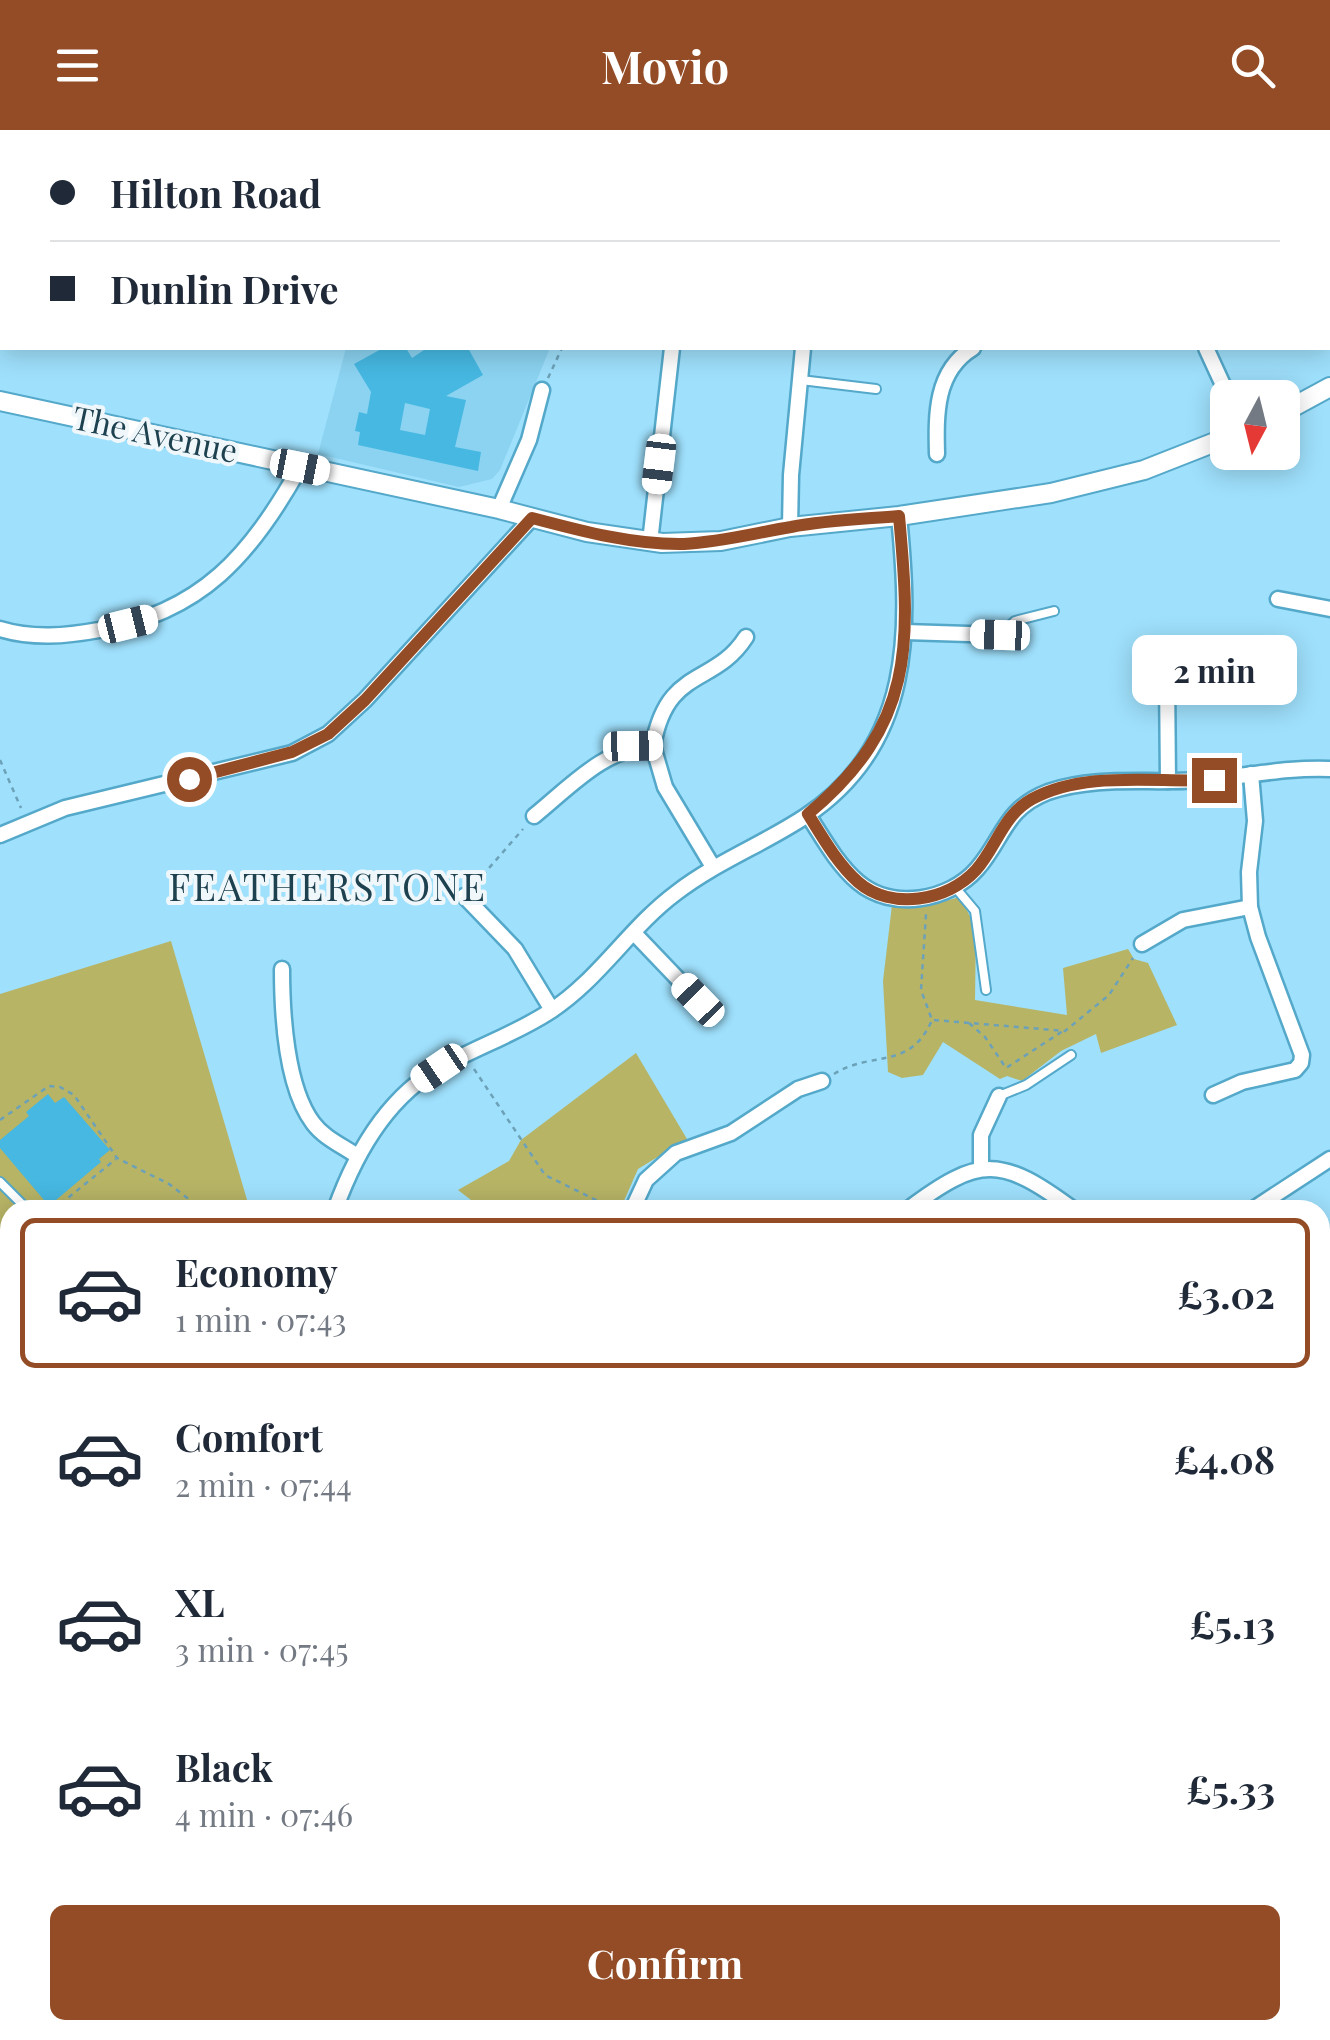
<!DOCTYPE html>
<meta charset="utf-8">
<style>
body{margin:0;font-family:"Playfair Display",serif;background:#f6f6f7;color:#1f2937;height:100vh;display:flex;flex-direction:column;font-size:38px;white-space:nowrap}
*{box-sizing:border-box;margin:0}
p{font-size:32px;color:#747a83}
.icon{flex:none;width:55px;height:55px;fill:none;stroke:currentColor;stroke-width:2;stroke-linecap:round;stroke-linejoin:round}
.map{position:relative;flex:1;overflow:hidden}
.side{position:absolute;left:0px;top:1070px;width:1330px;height:840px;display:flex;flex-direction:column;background:#fff;border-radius:30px 30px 0 0;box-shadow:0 5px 25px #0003}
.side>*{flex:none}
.banner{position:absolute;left:0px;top:0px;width:1330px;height:220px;box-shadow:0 5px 25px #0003;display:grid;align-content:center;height:220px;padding:0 50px;background:#fff}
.needle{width:65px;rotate:187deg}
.controls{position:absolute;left:1210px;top:250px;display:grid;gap:20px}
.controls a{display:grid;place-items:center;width:90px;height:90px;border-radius:15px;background:#fff;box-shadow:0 5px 25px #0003;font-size:50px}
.end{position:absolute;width:45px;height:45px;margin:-22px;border:12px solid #934c26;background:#fff;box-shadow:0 0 0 5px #fff}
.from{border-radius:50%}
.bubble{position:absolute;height:70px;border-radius:15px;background:#fff;box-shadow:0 5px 25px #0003;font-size:32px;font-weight:700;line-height:70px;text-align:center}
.car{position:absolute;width:30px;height:60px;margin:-30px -15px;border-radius:12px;box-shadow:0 0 8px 2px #0007;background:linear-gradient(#fff 24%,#345 0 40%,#fff 0 76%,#345 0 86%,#fff 0)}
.banner b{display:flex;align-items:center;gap:35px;height:95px;font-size:38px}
.banner b+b{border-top:2px solid #e0e1e3}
.banner i{width:25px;height:25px;background:#1f2937}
ul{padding:18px 0 0;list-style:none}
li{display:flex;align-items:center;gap:30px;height:150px;margin:0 20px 15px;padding:0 30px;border:5px solid transparent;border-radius:15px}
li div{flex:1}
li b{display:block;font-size:38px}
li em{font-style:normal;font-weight:700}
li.active{border-color:#934c26}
li>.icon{width:90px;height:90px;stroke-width:1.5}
.button{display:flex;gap:20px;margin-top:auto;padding:20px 50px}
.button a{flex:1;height:115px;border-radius:15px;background:#934c26;color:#fff;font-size:40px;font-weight:700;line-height:115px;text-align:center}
header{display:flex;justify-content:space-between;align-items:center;height:130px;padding:0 50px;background:#934c26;color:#fff;font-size:45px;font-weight:700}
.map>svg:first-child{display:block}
</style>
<header><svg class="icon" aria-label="menu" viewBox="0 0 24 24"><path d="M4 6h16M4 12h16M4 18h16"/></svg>Movio<svg class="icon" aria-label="search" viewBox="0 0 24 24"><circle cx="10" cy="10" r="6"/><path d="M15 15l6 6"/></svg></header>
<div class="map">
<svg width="1330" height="1910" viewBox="0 0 1330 1910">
<rect width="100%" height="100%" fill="#9fe0fc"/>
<polygon fill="#8bd3f1" points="346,218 550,218 500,340 492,349 459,357 318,324"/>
<g fill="#b7b466">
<polygon points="960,767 976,798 975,870 1067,885 1063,838 1128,819 1134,829 1148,833 1177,895 1101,923 1096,904 1061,921 1022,951 1007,946 1000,949 943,912 923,945 902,948 888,942 883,851 892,775 919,778"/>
<polygon points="171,811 250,1080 10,1080 10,1109 0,1102 0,864"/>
<polygon points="636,923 687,1009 638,1039 620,1080 484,1080 458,1060 509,1031 521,1010"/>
<polygon points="24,1900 631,1900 628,1910 17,1910"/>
</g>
<g fill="#46b8e2" fill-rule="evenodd">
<path d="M383,218H406L412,228L427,218H468L483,245L446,266L466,270L455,317L481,322L478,341L358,315L360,302L355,301L359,282L367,284L371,262L354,234ZM405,273L430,279L425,305L400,300Z"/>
<polygon points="48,964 55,973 64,967 110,1020 99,1029 101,1032 49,1076 0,1018 0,1010 29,986 26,982"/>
</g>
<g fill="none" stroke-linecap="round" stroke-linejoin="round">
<defs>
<g id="service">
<polyline points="801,250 876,259"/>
<polyline points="1000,505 1015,491 1054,481"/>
<polyline points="954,756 975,781 986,860"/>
<polyline points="999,966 1026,955 1071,925"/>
<polyline points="0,1052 28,1080"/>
<polyline points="736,1900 741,1910"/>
</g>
<g id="minor">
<polyline points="178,2 179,0"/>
<polyline points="668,2 668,0"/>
<polyline points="0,64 2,64"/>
<polyline points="1328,89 1330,92"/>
<polyline points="0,165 2,156"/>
<polyline points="1206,218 1229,268"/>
<path d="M937,324C936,285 935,241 973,218"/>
<polyline points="499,379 529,310 542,260"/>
<polyline points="790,397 791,345 803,218"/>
<polyline points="650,412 672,218"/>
<polyline points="1278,469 1330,479"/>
<path d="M0,499C33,509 66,506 99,500C201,483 252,424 300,337"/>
<polyline points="905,502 1000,505"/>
<polyline points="1167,546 1168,651"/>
<polyline points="653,616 665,657 713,737"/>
<path d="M808,685C823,708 837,734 858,752C892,781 949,771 977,739C1004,708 1004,679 1048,662C1097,645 1149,654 1200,650C1244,647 1286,637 1330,639"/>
<path d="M534,686C570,657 605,617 653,616C667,536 714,557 746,507"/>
<polyline points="0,705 65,678 292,623 328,604 365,570 532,388"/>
<polyline points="464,766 515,819 552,880"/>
<polyline points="634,803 698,870"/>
<polyline points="1142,814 1183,790 1250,777"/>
<path d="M282,839C282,883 286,957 313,993C324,1008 343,1016 357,1026"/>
<polyline points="1213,965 1242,952 1295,940 1301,933 1302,925 1258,807 1250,777 1249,742 1255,691 1251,644"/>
<polyline points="981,1039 981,1005 999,966"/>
<path d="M335,1080C355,1024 387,967 441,937C477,917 515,904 549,882C599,850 629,798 676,763C716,732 764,714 806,686C914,614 910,500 899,386"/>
<polyline points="632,1080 646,1050 676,1023 731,1003 798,959 822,951"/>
<path d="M907,1080C980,1025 1001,1026 1074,1080"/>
<polyline points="1252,1080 1330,1029"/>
<polyline points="0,1272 10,1249"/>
<polyline points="890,1900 904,1910"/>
<polyline points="638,1910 641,1900"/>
</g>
<g id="tertiary">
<polyline points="0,271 499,379 587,402 662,413 721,411 790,397 899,386 1051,363 1144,340 1228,307"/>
<polyline points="1282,283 1330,257"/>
<polyline points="0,1456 10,1460"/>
<polyline points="964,1900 980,1910"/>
</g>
</defs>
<use href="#service" stroke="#54a8c9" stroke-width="12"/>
<use href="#minor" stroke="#54a8c9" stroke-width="19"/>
<use href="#tertiary" stroke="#54a8c9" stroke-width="22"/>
<g stroke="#6ca1b7" stroke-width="2.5" stroke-dasharray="5 5" stroke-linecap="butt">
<polyline points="1187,0 1191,2"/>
<polyline points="1175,2 1181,0"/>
<polyline points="548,248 562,218"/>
<polyline points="0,630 21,678"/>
<polyline points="476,753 523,699"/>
<polyline points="934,890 1065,901 1109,865 1133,828"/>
<polyline points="969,893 985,907 1006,938 1063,901"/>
<polyline points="474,939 545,1045 596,1070 618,1077"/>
<path d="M834,944C872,920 910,941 932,890L921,860L926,784"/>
<polyline points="0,990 49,956 60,957 74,965 117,1028 169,1054 203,1080"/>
<polyline points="53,1080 116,1029"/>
<polyline points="0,1114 10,1121"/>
</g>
<use href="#service" stroke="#fff" stroke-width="8"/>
<use href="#minor" stroke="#fff" stroke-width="14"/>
<use href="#tertiary" stroke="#fff" stroke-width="18"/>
</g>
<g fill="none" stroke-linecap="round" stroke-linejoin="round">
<path stroke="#934c26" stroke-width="12" d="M189,649L292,622L328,604L365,570L532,388C581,401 633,415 684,414C721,412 755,403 791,397C826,390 863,389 899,386C911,515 915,595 808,684C823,708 837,733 858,752C891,781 948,771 976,740C997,716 1003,685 1032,669C1086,640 1155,653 1214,650"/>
</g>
<g text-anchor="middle" stroke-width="8" stroke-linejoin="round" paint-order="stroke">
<g font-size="32" fill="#1e414f" stroke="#eff7fb">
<text transform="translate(155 305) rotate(12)" y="11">The Avenue</text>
</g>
<g font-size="38" letter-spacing="2.5" fill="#1e414f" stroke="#eff7fb">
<text x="328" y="771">FEATHERSTONE</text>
</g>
</g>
</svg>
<div class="controls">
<a><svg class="needle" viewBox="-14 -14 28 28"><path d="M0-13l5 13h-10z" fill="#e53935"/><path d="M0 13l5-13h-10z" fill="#747a83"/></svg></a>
</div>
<i class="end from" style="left:189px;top:649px"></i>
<i class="end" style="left:1214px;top:650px"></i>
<div class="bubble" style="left:1132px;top:505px;width:165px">2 min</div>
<i class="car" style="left:659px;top:334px;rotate:187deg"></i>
<i class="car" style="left:300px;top:337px;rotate:101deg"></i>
<i class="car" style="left:128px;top:494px;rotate:76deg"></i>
<i class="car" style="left:1000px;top:505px;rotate:272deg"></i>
<i class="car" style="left:633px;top:616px;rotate:89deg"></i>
<i class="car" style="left:698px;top:870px;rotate:316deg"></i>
<i class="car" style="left:439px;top:938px;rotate:236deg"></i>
<div class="banner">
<b><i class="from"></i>Hilton Road</b>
<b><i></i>Dunlin Drive</b>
</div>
<section class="side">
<ul>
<li class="active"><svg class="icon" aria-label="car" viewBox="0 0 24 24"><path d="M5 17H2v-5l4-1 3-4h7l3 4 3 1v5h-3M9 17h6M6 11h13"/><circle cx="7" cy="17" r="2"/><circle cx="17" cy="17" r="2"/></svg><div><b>Economy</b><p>1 min · 07:43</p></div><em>£3.02</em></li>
<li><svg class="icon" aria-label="car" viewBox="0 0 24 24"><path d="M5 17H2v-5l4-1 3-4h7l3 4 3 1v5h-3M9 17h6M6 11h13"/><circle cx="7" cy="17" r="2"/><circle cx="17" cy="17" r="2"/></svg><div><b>Comfort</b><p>2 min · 07:44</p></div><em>£4.08</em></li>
<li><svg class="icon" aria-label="car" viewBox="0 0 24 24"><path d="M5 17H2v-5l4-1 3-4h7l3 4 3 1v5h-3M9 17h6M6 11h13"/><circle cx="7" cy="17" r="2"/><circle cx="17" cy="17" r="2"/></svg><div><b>XL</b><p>3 min · 07:45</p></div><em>£5.13</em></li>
<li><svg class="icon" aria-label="car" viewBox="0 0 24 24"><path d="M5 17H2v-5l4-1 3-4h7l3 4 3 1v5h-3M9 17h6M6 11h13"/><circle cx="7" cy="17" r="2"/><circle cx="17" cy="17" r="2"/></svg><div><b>Black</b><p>4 min · 07:46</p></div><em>£5.33</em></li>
</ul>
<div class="button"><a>Confirm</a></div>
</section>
</div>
